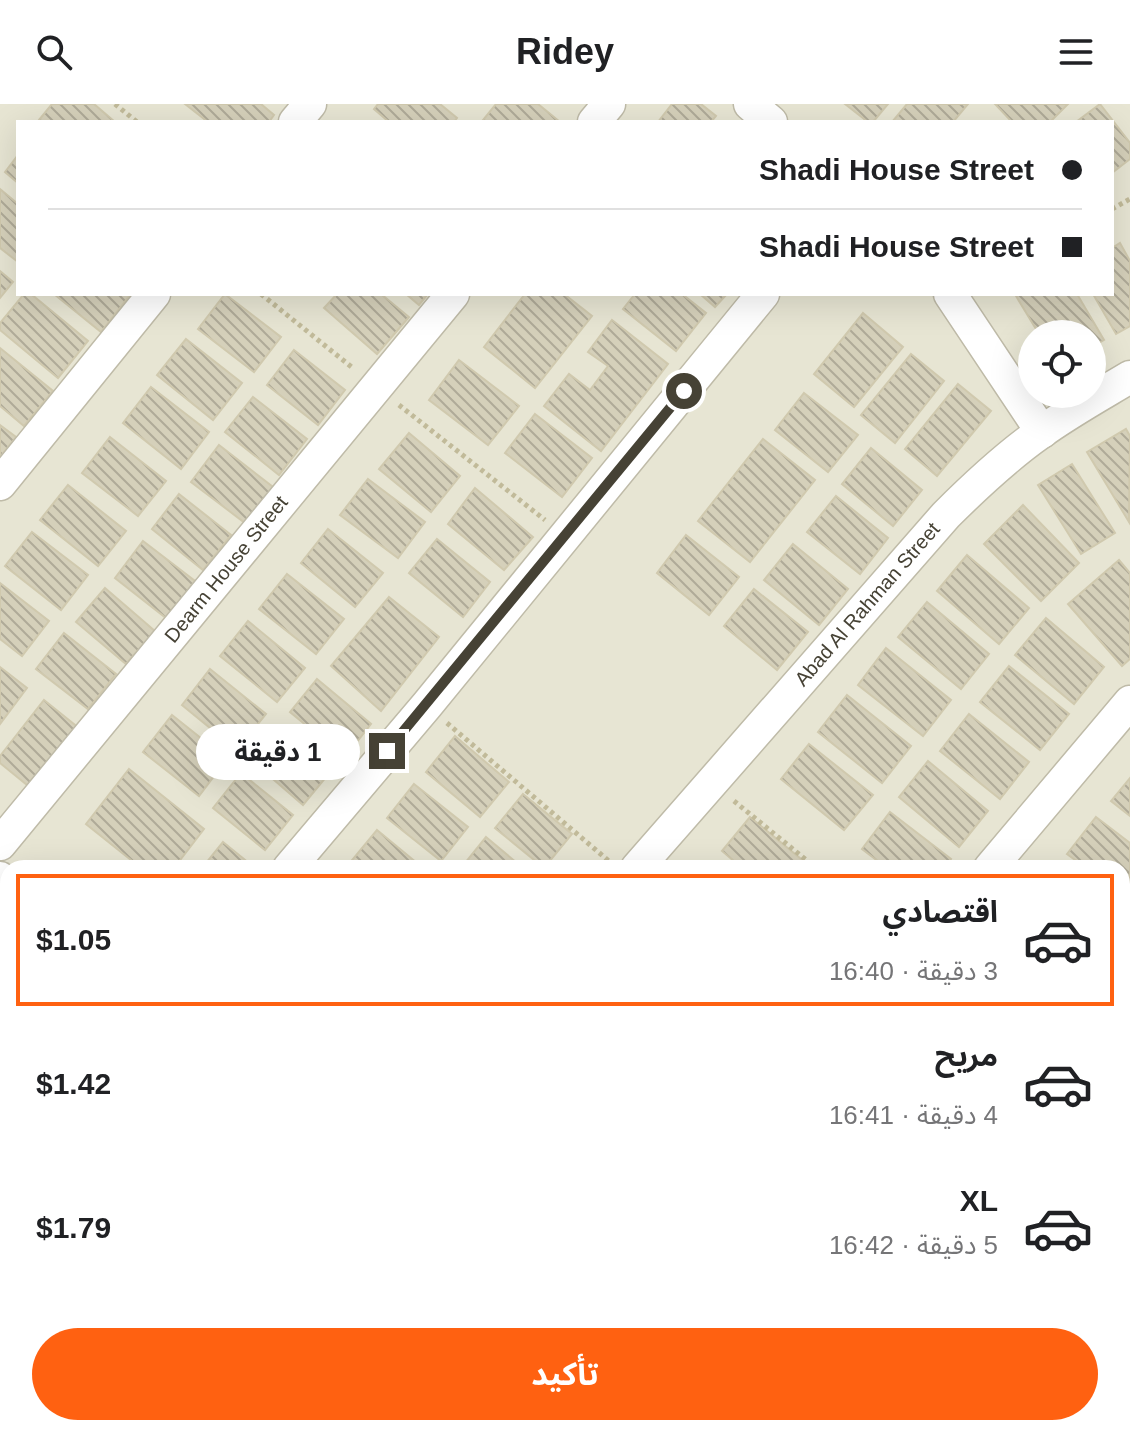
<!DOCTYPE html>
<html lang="ar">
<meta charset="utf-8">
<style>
body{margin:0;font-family:Arial,"Noto Sans Arabic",sans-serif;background:#f6f6f6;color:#202124;direction:rtl;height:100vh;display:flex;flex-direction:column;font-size:30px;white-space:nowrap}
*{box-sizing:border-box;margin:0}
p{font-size:26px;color:#757577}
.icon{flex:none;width:44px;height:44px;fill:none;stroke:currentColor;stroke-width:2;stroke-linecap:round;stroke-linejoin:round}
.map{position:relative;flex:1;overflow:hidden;direction:ltr}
.side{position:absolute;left:0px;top:756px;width:1130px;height:576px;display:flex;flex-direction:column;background:#fff;border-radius:24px 24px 0 0;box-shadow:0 8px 32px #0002;direction:rtl}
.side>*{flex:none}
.banner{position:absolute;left:16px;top:16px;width:1098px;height:176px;border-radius:0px;box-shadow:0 8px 32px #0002;direction:rtl;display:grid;align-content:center;height:176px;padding:0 32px;background:#fff}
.controls{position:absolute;left:1018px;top:216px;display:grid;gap:16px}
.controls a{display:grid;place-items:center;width:88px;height:88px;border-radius:50%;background:#fff;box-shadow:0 8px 32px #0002;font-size:40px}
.end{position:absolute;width:36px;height:36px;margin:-18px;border:10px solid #464235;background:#fff;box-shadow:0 0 0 4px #fff}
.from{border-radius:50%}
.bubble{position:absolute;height:56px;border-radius:28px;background:#fff;box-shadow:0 8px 32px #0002;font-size:26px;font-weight:700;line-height:56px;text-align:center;direction:rtl}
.banner b{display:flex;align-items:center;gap:28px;height:76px;font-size:30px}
.banner b+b{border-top:2px solid #e0e0e0}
.banner i{width:20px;height:20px;background:#202124}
ul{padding:14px 0 0;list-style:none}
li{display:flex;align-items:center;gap:24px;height:132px;margin:0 16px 12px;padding:0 16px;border:4px solid transparent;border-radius:0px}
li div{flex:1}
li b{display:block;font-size:30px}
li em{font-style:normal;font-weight:700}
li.active{border-color:#ff6111}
li>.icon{width:72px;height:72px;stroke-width:1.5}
.action{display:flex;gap:16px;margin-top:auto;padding:16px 32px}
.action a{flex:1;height:92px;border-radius:48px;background:#ff6111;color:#fff;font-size:32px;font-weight:700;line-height:92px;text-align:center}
header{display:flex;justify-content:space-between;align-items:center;height:104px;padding:0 32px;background:#fff;font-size:36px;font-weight:700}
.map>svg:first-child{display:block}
</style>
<header><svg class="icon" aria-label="menu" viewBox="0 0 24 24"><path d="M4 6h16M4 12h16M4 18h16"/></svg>Ridey<svg class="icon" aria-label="search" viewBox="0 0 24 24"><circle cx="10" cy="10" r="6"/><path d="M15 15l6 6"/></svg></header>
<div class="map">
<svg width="1130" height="1332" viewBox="0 0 1130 1332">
<defs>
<pattern id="building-back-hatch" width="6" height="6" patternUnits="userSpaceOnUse" patternTransform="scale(2)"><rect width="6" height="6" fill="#d5d0ba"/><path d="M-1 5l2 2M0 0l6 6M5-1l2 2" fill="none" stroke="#afaa98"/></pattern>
</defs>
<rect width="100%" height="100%" fill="#f3f2e5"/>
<path fill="#e7e5d3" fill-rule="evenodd" d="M0,0H1130V1332H114L104,1324H1122V764H8V1247L0,1241ZM18,18H1112V190H18ZM1032,230H1092V290H1032Z"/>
<g fill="url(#building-back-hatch)" stroke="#d0c9ae" stroke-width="2">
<polygon points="52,0 94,0 115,18 40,18 39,16"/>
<polygon points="185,0 261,0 274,11 269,18 208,18"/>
<polygon points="378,0 440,0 457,14 454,18 389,18 374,5"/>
<polygon points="496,0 538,0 560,18 486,18 483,16"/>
<polygon points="672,0 701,0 716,12 711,18 658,18"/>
<polygon points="845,0 888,0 873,18 868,18"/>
<polygon points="907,0 968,0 953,18 892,18"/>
<polygon points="995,0 1068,0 1050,18 1012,18"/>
<polygon points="1100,0 1130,39 1130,55 1112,69 1112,18 1076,18"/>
<polygon points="18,51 18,79 5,68"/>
<polygon points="0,85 18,100 18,158 0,144"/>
<polygon points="1120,139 1130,157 1130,222 1116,230 1093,190 1112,190 1112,144"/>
<polygon points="0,167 13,178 0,194"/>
<polygon points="24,190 31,190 88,237 58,274 0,226 0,219"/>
<polygon points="54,190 128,190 130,191 101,228"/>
<polygon points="225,190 281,233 254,268 198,225"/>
<polygon points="337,190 381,190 409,213 377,250 324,204"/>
<polygon points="406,190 428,190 419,201"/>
<polygon points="525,190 564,190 592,212 535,284 484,243"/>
<polygon points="635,190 682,190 706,209 676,247 623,205"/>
<polygon points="700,190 727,190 715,203"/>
<polygon points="1020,190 1077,190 1104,236 1092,243 1092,230 1039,230 1016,192"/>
<polygon points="863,209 903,243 854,303 814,270"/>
<polygon points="612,216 668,260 601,347 544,302 569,270 590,286 608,262 588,248"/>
<polygon points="186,235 242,279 213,316 157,271"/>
<polygon points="0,244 53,287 24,322 0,302"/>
<polygon points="294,246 345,286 318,321 267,281"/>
<polygon points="911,250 944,277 895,339 861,311"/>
<polygon points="459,256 519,302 488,341 429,296"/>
<polygon points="958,280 991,307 937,372 905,345"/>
<polygon points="151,283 209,328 181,365 123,319"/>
<polygon points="804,289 858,331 828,368 775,326"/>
<polygon points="253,293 307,335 279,371 225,328"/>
<polygon points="535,310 592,354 562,393 505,349"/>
<polygon points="0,321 16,333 0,353"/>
<polygon points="1126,325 1130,332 1129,418 1087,348"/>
<polygon points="409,329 460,372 431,408 379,365"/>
<polygon points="110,333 166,377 138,412 82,369"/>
<polygon points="763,335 815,376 750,458 698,417"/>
<polygon points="219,341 273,383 245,419 191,378"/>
<polygon points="871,344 922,386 893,422 842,380"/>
<polygon points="1072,360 1115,429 1081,450 1038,381"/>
<polygon points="368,375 425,418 398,454 340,411"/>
<polygon points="68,381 126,427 98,462 40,416"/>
<polygon points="475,384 533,433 504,466 448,420"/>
<polygon points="179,390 231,431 203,466 152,425"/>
<polygon points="836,392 888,434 860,470 807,428"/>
<polygon points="1023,401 1079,459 1041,497 984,440"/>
<polygon points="328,425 383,469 355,503 301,459"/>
<polygon points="32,428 88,471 61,506 5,462"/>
<polygon points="686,431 739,473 709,511 657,469"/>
<polygon points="437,435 490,478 463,513 409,469"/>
<polygon points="143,437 195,477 166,514 115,474"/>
<polygon points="793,440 848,485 819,521 764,476"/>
<polygon points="967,451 1029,504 999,540 937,487"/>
<polygon points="1119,456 1130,469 1130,555 1122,562 1068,500"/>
<polygon points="287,470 344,515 316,550 259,505"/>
<polygon points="0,479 49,517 22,552 0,535"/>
<polygon points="105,484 155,527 126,560 76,518"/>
<polygon points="754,485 808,528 777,566 724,522"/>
<polygon points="389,493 439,533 381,607 331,562"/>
<polygon points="927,498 989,550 961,585 898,533"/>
<polygon points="1046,514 1104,563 1074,600 1015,551"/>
<polygon points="248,517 305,564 277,598 220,552"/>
<polygon points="64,529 116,570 88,605 36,565"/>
<polygon points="886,544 951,596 923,632 858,581"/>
<polygon points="1009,562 1069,610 1040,646 980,598"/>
<polygon points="0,563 27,584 0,620"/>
<polygon points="210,565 266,610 237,646 182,601"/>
<polygon points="317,575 371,620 345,653 290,608"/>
<polygon points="847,591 911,642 882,679 818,628"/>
<polygon points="44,596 80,625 32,685 0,659 0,652"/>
<polygon points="969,610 1029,658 1000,695 940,647"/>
<polygon points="172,611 227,655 199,692 143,648"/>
<polygon points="281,623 332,666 303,701 252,657"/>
<polygon points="455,632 509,678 480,713 426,668"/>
<polygon points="809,640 873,691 844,726 781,675"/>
<polygon points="928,657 988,707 959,743 899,693"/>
<polygon points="129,665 204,725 174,764 141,764 86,720"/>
<polygon points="241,669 293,711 265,746 213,704"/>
<polygon points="1130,674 1130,712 1111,697"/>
<polygon points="414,680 468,723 441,757 387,714"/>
<polygon points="523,690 572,730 544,764 495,724"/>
<polygon points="890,708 951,755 944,764 887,764 862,745"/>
<polygon points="750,713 812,764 742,764 722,747"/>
<polygon points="1096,713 1130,739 1130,799 1122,793 1122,764 1086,764 1067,750"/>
<polygon points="377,726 423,764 352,764 348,761"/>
<polygon points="486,733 523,764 461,764"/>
<polygon points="223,738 255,764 202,764"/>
<polygon points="0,799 8,806 8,847 0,857"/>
<polygon points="1130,837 1130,878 1122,871 1122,846"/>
<polygon points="1122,894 1130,901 1130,962 1122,955"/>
<polygon points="8,962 8,1043 0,1036 0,972"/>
<polygon points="1122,1115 1130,1122 1130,1150 1122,1159"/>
<polygon points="1130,1176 1130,1231 1122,1224 1122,1185"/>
<polygon points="1122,1246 1130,1253 1130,1312 1122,1305"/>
<polygon points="353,1324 386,1324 380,1332 364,1332"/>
<polygon points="411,1324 450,1324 460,1332 405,1332"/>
<polygon points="530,1324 574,1324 567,1332 540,1332"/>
<polygon points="601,1324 636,1324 646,1332 595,1332"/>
<polygon points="786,1324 839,1324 832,1332 794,1332"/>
<polygon points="953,1324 1020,1324 1013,1332 962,1332"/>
<polygon points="1049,1324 1120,1324 1126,1329 1124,1332 1059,1332"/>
</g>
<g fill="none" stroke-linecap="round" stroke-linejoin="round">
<defs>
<g id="minor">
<polyline points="750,0 771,18"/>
<polyline points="295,18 310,0"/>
<polyline points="594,18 609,0"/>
<polyline points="950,190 1042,328"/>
<polyline points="0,380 154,190"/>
<polyline points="0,740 453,190"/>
<polyline points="289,764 427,601 763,190"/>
<path d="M637,764L946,411C976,381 1006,353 1040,329C1069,308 1100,291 1130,273"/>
<polyline points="990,764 1130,598"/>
<polyline points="0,774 8,780"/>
<polyline points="1122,996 1130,986"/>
<polyline points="1122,1093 1130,1100"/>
<polyline points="0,1128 8,1134"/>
<polyline points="242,1324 252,1332"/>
<polyline points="674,1324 684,1332"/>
<polyline points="0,1331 1,1332"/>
<polyline points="839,1332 845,1324"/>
</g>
<g id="secondary">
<polyline points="0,1192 8,1198"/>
<polyline points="0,1266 8,1272"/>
<polyline points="71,1324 81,1332"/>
<polyline points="162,1324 172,1332"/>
</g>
</defs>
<use href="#minor" stroke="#bfbba8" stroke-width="35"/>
<use href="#secondary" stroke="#d5d094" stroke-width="47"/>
<g stroke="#c1ba99" stroke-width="5" stroke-dasharray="4 4" stroke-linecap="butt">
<polyline points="115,0 137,18"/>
<polyline points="1112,105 1130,95"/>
<polyline points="261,190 354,265"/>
<polyline points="399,301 545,416"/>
<polyline points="447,619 610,758"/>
<polyline points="734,697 816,764"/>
</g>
<use href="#minor" stroke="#fff" stroke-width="32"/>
<use href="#secondary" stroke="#fffcc4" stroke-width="44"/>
</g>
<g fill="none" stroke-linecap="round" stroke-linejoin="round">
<polyline stroke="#464235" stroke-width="10" points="387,647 684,287"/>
</g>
<g text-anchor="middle" stroke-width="7" stroke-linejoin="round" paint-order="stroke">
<g font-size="20" fill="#464235" stroke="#fff">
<text transform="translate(226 465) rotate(-51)" y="7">Dearm House Street</text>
<text transform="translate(867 500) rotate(-49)" y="7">Abad Al Rahman Street</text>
</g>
</g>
</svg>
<div class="controls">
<a><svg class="icon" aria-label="locate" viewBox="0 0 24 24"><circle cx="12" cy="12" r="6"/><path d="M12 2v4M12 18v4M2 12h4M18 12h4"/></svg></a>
</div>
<i class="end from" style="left:684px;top:287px"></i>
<i class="end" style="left:387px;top:647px"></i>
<div class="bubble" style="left:196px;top:620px;width:164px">1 دقيقة</div>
<div class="banner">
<b><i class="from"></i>Shadi House Street</b>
<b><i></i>Shadi House Street</b>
</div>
<section class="side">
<ul>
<li class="active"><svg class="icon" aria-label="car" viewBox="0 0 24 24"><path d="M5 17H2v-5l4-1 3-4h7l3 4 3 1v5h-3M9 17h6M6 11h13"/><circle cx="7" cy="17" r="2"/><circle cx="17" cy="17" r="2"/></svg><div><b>اقتصادي</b><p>3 دقيقة · 16:40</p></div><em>$1.05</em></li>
<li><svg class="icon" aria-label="car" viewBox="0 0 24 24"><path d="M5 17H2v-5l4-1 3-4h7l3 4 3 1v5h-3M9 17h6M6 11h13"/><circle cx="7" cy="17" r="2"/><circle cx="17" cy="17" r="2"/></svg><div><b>مريح</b><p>4 دقيقة · 16:41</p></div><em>$1.42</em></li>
<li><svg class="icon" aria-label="car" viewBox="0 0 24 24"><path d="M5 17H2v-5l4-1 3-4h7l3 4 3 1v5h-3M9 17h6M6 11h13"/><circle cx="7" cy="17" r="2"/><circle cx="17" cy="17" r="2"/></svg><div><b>XL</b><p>5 دقيقة · 16:42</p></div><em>$1.79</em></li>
</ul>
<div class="action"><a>تأكيد</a></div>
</section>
</div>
